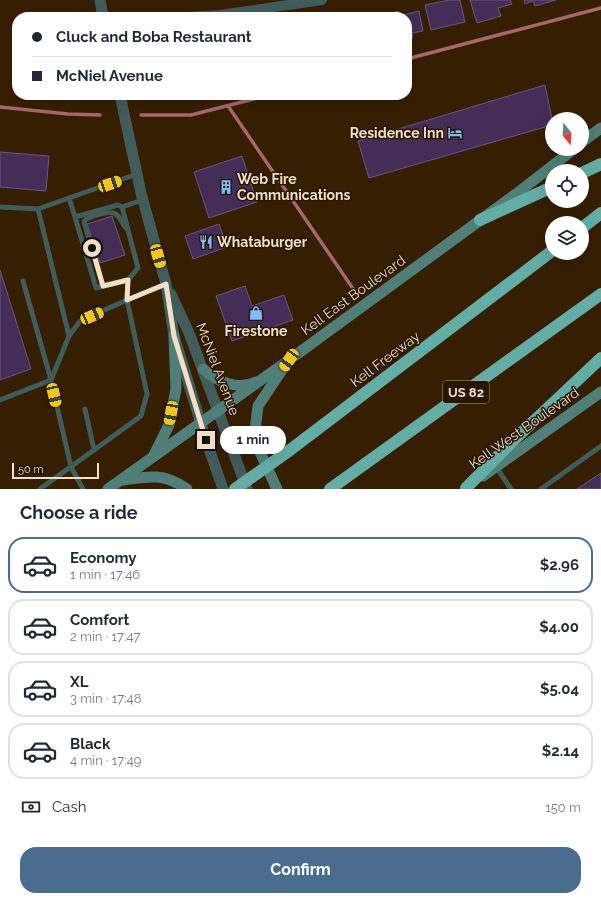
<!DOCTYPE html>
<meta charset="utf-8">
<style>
body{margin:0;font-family:Raleway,sans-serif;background:#f6f6f7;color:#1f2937;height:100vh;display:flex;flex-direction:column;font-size:15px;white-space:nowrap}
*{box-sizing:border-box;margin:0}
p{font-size:13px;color:#747a83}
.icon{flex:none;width:22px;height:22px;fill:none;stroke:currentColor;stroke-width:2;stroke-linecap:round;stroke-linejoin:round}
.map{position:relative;height:489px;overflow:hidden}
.sheet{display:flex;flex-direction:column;background:#fff;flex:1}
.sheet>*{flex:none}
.banner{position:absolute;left:12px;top:12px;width:400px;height:88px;border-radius:16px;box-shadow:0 4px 16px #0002;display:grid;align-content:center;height:88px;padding:0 20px;background:#fff}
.needle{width:26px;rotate:162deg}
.tools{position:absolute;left:545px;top:112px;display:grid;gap:8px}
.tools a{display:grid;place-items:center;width:44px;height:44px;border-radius:50%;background:#fff;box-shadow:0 4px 16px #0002;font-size:20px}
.scale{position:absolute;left:12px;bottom:10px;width:87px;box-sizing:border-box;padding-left:4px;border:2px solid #f3dec8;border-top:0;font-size:11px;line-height:14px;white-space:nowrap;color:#f3dec8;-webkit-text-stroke:3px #281602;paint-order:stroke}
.end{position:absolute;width:18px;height:18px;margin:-9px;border:5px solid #f3dec8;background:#111;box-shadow:0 0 0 2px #111}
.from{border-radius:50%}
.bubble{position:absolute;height:28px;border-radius:14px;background:#fff;box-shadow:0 4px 16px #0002;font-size:13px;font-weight:700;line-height:28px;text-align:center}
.car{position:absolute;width:12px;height:24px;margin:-12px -6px;border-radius:5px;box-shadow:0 0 3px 1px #0007;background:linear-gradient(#f5c518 24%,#345 0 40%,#f5c518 0 76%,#345 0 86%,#f5c518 0)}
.banner b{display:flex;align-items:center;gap:14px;height:38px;font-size:15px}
.banner b+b{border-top:1px solid #e0e1e3}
.banner i{width:10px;height:10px;background:#1f2937}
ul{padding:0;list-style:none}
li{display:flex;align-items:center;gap:12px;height:56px;margin:0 8px 6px;padding:0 12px;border:2px solid #e0e1e3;border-radius:16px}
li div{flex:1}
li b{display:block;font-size:15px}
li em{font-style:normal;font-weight:700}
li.on{border-color:#4a6c8f}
li>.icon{width:36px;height:36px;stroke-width:1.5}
h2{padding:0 20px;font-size:18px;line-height:48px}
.pay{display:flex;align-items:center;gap:10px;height:44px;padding:0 20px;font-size:15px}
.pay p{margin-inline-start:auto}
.action{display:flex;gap:8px;margin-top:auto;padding:8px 20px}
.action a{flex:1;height:46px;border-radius:16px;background:#4a6c8f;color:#fff;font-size:16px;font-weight:700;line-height:46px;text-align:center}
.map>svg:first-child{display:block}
</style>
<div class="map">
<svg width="601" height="489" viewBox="0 0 601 489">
<rect width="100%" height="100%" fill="#361e00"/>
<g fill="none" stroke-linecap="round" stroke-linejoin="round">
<g stroke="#a8676e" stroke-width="3.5">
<polyline points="407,59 601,8"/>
<polyline points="228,106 358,296"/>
<polyline points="0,107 68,114 100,115"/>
<polyline points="141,115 191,115 269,95"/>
</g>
</g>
<g fill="#442d56" stroke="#6c5480">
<polygon points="449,0 460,0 465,22 431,30 425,5"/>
<polygon points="470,0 510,0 512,4 498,8 501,16 477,23"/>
<polygon points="524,0 556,0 535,6 533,1 525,4"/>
<polygon points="398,11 399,16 419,11 423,31 412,33 413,38 407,39 407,17 385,17 384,15"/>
<polygon points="545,85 552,119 552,125 369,178 358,141"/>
<polygon points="161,95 180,95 162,99"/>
<polygon points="0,152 49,156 46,191 0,187"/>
<polygon points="242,156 257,202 209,218 194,172"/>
<polygon points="112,216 125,255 100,263 87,224"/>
<polygon points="219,224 227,247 193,259 185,236"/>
<polygon points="0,270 31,369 0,380"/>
<polygon points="245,286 252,306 284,295 293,320 232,341 216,296"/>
<polygon points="601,473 601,489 577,489"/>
</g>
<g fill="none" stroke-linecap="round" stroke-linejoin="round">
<g stroke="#415d5b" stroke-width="5">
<polyline points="69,198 75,217 118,205 122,207 138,268 128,280 96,288 75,217"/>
<polyline points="0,207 38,209"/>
<polyline points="122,207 142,200"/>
<polyline points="23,281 51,380 71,467 83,489"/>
<path d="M103,286L84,222L86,219C93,216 112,209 117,215C120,218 123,224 126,228"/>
<polyline points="69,336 38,209 137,174"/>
<polyline points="0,400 51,380 69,336 80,321 127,300 128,280"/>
<polyline points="85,409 94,450"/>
<polyline points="496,467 511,489"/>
<polyline points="40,489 141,416 147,394 127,300 166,284"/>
<polyline points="541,489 601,446"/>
</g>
<polyline stroke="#415d5b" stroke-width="10" points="187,17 220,15 322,0"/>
<g stroke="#415d5b" stroke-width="11">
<polyline points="100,0 103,17"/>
<polyline points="120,95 141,193 166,284 174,336 206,440 223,489"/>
<polyline points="171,294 189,333 247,489"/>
</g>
<g stroke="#507e79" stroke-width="11">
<polyline points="582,142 601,128"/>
<path d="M203,369C217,381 237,391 256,382"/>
<polyline points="154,455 169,425 176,389 174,336"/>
<polyline points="483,476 601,392"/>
<path d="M123,480C149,476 164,473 187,489"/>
<polyline points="108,489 289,360 516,194 574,149"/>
<polyline points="277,489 260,452 255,431 258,406 284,367"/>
</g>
<g stroke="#63ada6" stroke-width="12">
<polyline points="582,173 601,164"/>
<polyline points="480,220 552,187"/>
<polyline points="582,228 601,213"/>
<polyline points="290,450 552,251"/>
<polyline points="466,488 518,436 601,358"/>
<polyline points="330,489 601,294"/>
</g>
<polyline stroke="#63ada6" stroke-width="12" points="235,489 290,450"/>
</g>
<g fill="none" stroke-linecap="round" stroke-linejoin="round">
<polyline stroke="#f3dec8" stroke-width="5" points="92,248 103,286 128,280 127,300 166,284 174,336 206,440"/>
</g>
<defs>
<symbol id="hotel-bare" viewBox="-9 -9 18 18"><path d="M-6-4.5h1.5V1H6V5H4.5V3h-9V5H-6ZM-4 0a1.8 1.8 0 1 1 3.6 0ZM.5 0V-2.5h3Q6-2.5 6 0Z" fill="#7fbdfa" stroke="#281602" stroke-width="2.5" paint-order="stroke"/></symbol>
<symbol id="building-bare" viewBox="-9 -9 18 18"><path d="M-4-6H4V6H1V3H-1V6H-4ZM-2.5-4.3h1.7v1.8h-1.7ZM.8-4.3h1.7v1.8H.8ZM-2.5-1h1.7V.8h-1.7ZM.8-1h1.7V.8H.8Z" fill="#7fbdfa" stroke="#281602" stroke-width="2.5" paint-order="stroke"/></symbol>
<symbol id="restaurant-bare" viewBox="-9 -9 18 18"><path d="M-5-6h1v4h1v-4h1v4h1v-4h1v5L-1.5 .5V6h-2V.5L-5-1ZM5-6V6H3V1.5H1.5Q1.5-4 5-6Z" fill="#7fbdfa" stroke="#281602" stroke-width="2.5" paint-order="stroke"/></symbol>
<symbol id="shop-bare" viewBox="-9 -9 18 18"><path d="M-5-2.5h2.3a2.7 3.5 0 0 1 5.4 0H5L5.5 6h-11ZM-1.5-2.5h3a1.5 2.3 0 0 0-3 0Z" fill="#7fbdfa" stroke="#281602" stroke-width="2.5" paint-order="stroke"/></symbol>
</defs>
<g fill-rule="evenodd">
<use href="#hotel-bare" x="445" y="123" width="20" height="20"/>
<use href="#building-bare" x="216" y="177" width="20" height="20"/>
<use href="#restaurant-bare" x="196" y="232" width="20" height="20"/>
<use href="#shop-bare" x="246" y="303" width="20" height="20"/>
</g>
<g text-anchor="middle" stroke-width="3" stroke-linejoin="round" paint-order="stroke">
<rect fill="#281602" stroke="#b6a28d" stroke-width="1" x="443" y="381" width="46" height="22" rx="3"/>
<g font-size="13" font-weight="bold" fill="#f3dec8">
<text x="466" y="397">US 82</text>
</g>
<g font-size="14" font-weight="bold" fill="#f3dec8" stroke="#281602" text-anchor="start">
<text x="444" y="138" text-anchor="end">Residence Inn</text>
<text x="237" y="184">Web Fire<tspan x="237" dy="16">Communications</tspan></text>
<text x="217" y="247">Whataburger</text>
<text x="256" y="336" text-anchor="middle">Firestone</text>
</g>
<g font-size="14" fill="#f3dec8" stroke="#281602">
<text transform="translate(353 295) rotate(-36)" y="5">Kell East Boulevard</text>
<text transform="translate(385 359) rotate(-37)" y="5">Kell Freeway</text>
<text transform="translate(218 369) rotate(69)" y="5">McNiel Avenue</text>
<text transform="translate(524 428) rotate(-35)" y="5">Kell West Boulevard</text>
</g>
</g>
</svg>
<div class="tools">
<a><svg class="needle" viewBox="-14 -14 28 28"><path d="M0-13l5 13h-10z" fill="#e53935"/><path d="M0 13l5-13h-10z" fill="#747a83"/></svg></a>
<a><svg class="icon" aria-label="locate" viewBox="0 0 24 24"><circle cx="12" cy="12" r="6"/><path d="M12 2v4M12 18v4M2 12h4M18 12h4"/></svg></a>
<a><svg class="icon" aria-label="layers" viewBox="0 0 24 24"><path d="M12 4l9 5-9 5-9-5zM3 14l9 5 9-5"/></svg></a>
</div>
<div class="scale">50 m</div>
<i class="end from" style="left:92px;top:248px"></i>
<i class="end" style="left:206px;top:440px"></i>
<div class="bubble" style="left:220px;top:426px;width:66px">1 min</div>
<i class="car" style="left:110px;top:184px;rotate:71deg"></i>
<i class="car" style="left:158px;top:256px;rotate:164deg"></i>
<i class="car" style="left:92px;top:316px;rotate:67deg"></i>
<i class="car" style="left:289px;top:360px;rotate:214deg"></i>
<i class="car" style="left:54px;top:395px;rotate:167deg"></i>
<i class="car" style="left:171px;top:413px;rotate:191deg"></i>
<div class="banner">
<b><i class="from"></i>Cluck and Boba Restaurant</b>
<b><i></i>McNiel Avenue</b>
</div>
</div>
<section class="sheet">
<h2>Choose a ride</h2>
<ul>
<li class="on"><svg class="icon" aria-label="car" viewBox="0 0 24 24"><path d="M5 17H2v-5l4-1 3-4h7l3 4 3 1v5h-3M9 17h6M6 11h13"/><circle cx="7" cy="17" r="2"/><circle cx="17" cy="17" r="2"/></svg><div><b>Economy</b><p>1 min · 17:46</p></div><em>$2.96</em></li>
<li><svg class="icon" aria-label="car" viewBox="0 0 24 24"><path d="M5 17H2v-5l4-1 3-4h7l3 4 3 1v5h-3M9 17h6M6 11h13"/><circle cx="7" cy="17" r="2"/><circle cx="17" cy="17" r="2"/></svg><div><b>Comfort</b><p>2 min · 17:47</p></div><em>$4.00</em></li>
<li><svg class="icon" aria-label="car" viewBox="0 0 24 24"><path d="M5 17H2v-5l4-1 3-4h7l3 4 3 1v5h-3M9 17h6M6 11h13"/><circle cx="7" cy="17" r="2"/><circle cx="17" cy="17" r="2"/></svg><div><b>XL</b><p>3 min · 17:48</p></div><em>$5.04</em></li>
<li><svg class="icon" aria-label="car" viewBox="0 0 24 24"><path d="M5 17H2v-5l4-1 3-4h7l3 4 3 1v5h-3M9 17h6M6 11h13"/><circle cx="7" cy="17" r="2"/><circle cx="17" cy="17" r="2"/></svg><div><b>Black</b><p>4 min · 17:49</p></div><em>$2.14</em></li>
</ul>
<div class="pay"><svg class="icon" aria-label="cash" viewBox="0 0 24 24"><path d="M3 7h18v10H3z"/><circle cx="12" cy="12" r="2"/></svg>Cash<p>150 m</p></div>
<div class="action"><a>Confirm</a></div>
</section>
